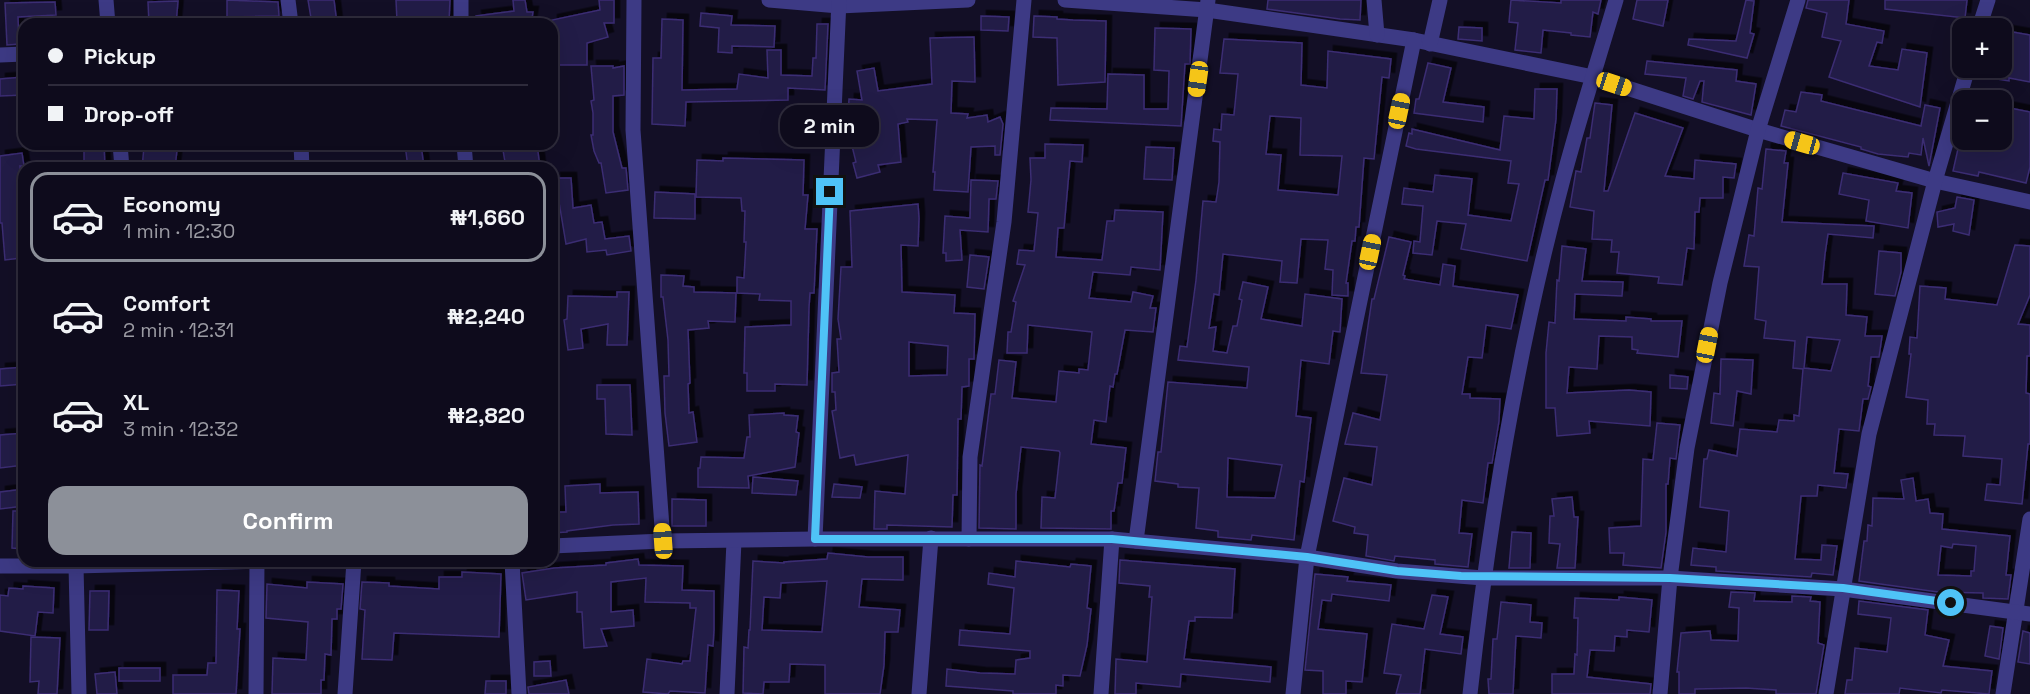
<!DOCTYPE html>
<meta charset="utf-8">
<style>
body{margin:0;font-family:"Space Grotesk",sans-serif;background:#171425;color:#f1f3f6;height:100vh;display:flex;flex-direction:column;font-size:22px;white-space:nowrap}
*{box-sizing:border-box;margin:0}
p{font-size:20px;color:#9b9ba3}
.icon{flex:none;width:33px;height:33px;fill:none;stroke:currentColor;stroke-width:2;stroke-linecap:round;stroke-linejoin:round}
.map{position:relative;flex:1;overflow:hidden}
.details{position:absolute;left:18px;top:162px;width:540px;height:405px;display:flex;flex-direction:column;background:#0e0b1c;border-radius:18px;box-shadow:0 6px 24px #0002,0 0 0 2px #2e2b3b}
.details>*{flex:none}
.top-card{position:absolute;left:18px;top:18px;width:540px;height:132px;border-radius:18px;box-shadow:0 6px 24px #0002,0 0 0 2px #2e2b3b;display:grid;align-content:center;height:132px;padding:0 30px;background:#0e0b1c}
.buttons{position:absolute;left:1952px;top:18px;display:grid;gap:12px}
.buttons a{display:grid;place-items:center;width:60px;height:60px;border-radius:12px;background:#0e0b1c;box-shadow:0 6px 24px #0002,0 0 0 2px #2e2b3b;font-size:30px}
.end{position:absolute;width:27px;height:27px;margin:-14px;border:8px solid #4fc3f7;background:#111;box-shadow:0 0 0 3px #111}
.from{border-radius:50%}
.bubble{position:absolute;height:42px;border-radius:18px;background:#0e0b1c;box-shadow:0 6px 24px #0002,0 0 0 2px #2e2b3b;font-size:20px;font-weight:700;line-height:42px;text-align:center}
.car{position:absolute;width:18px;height:36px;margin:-18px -9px;border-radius:8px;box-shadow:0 0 4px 2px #0007;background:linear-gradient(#f5c518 24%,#345 0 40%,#f5c518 0 76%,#345 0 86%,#f5c518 0)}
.top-card b{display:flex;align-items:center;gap:21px;height:57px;font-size:22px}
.top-card b+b{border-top:2px solid #2e2b3b}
.top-card i{width:15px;height:15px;background:#f1f3f6}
ul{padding:10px 0 0;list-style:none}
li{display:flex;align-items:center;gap:18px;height:90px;margin:0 12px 9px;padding:0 18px;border:3px solid transparent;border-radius:18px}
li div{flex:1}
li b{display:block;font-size:22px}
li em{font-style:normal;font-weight:700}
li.selected{border-color:#8c9099}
li>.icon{width:54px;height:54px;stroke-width:1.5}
.cta{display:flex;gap:12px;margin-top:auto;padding:12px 30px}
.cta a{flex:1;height:69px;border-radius:18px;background:#8c9099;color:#fff;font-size:24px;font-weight:700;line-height:69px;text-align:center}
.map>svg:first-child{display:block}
</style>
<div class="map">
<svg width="2030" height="694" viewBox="0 0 2030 694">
<defs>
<filter id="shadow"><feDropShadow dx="5.5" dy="-5.5" stdDeviation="0" flood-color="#0009"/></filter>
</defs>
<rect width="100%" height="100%" fill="#130f26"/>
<g fill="#241b47" stroke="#3b2d73" stroke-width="1.5" fill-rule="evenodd" filter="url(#shadow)">
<polygon points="227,0 278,2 279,16 227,17"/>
<polygon points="308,0 334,0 337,24 312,24"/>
<polygon points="396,0 450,0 449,21 436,19 397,21"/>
<polygon points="513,0 525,0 527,12 533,12 531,24 477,24 476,16 514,11"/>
<polygon points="599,0 614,0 614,23 604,23 608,37 587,43 587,65 552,65 552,20 600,10"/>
<polygon points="1268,0 1361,0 1360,20 1340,19 1267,9"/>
<polygon points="1511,0 1561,3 1561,0 1601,0 1598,14 1593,12 1590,37 1571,35 1571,33 1543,30 1541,53 1515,50 1518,23 1509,22"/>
<polygon points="1637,0 1668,0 1663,26 1633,19"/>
<polygon points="1746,0 1754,1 1750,33 1754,34 1747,58 1688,45 1689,39 1736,41"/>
<polygon points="1808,0 1849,0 1846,24 1884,31 1882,43 1877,42 1869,66 1898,70 1902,49 1927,53 1920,107 1829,77 1841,41 1822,37 1827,13 1806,8"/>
<polygon points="1885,0 1967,0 1965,18 1885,9"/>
<polygon points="178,1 176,24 149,24 148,2"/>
<polygon points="55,2 56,15 18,17 19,44 7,45 5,3"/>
<polygon points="701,13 732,16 731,25 775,26 774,47 732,46 732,53 718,52 719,28 700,26"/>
<polygon points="981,16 1009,17 1008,31 981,30"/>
<polygon points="1034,16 1057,17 1057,19 1073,20 1106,21 1105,82 1058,85 1057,38 1033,37"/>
<polygon points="662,19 683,20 682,90 737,89 739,74 768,78 767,50 781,50 781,75 812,76 813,58 816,58 817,24 828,24 825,90 788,88 788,100 686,102 685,126 652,124 653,58 661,58"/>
<polygon points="1459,27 1482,28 1482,41 1458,39"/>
<polygon points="1155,28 1191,29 1190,64 1185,64 1181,126 1050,120 1051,108 1107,109 1108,74 1144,75 1144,109 1168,109 1169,71 1154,70"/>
<polygon points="2001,30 2030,35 2030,82 2009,78 2009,81 1976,76 1978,68 2001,68"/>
<polygon points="974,37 975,82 952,81 951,113 968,114 967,118 987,115 988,122 1000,117 1003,124 1000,155 995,155 995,146 971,147 968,192 934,190 935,172 933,172 937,120 907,119 908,122 898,124 901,162 878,165 880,172 857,178 853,163 856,162 852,146 855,145 851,116 848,116 849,99 862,100 857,71 874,68 878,91 932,84 930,38"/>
<path d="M1224,39L1302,43L1301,85L1327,88L1328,51L1391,59L1389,78L1382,77L1374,159L1364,158L1359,227H1356L1355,241H1352L1346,283H1348V296L1332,295L1333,270L1325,269L1328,240L1301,239L1297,283L1280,282L1282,261L1223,254L1219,295L1214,294L1209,328L1216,327L1213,351L1227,353L1233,326H1237L1242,300L1239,299L1243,282L1268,287L1261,319L1302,326L1305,294L1342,299L1340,332L1333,331L1329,364L1301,360L1296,416L1311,418L1304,482L1300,481L1294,540L1252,535L1251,540L1218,537V531L1196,528L1199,488L1178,487V484L1155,481L1158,452H1161L1168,382L1247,388L1249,367L1178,360L1180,346L1187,347L1196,280L1203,201L1216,202L1219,182L1220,142L1213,141L1214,129L1221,130L1222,114L1234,115L1238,74L1220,73ZM1270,116L1301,118L1300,155L1342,156L1338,195L1278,190L1281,155L1266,154ZM1228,458L1282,465L1275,498L1227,497Z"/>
<polygon points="1647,61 1737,70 1736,81 1756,84 1751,115 1702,102 1704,81 1700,81 1693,99 1683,96 1686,78 1645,74"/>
<polygon points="1428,63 1451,68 1443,102 1484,107 1483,122 1414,113 1416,99 1419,99"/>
<polygon points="591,66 613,66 613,68 624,66 624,95 613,96 613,132 622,168 626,168 628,190 606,193 601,163 599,163 594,151 591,135 593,135 593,113 591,101 594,100"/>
<polygon points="23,77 24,95 0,96 0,79"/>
<polygon points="1535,89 1557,89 1556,119 1548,180 1545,180 1527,261 1461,249 1466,224 1437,221 1432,255 1413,253 1414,241 1420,242 1423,206 1402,204 1404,188 1433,192 1435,175 1472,179 1468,215 1511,221 1519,184 1508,183 1511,161 1416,149 1406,146 1409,133 1412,134 1412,129 1500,150 1504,116 1534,119"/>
<polygon points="1801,92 1822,95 1821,101 1921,126 1925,105 1940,108 1929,166 1923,138 1921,155 1909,153 1908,157 1878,154 1861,149 1861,147 1781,126 1785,110 1796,112"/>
<polygon points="1595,103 1612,105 1604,191 1608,191 1635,113 1683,128 1665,176 1694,179 1695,160 1736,164 1734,178 1723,177 1723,198 1700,198 1699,212 1695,212 1694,249 1687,248 1682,285 1658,283 1659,277 1617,273 1619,252 1611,252 1612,240 1592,239 1594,211 1570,207 1576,171 1581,172 1587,138 1590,138"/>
<polygon points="2005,107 2030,112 2030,167 2026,183 1979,172 1978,176 1953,171 1960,140 2001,140"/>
<polygon points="104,144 105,168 84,168 84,145"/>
<polygon points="405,144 421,144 424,168 408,168"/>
<polygon points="502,144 537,144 540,168 506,168"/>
<polygon points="1045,144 1083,145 1082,162 1070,161 1064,228 1058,228 1056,257 1102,260 1107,221 1114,221 1115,210 1163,212 1160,270 1131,267 1130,275 1093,272 1089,298 1131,302 1133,292 1153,296 1150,308 1156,308 1153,332 1125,330 1117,374 1115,374 1113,387 1110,386 1106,422 1094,420 1091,444 1126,448 1122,483 1118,483 1114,511 1111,511 1111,529 1041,528 1042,497 1055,498 1060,453 1059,451 1021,447 1016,494 1016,529 979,528 980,465 982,466 991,394 995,394 999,360 1016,362 1012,398 1056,402 1059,371 1079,373 1079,369 1088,370 1092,332 1028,325 1027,353 1007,353 1008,332 1011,332 1016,302 1013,301 1025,265 1017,264 1019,250 1034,251 1038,213 1028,212 1031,180 1030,158 1045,158"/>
<polygon points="144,147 177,150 175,168 142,168"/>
<polygon points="1146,147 1174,148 1172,180 1144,179"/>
<path d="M1766,149L1786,151L1784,163H1788L1782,222L1874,226L1873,238L1828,234L1825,254L1822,284H1847L1846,315L1867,317L1865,336H1882L1879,357H1871L1868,386L1871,387L1868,399H1863L1859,431L1839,429L1834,473L1848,474L1846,488L1818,485L1817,496H1801L1795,559L1821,560L1822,545L1837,546L1833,575L1812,573L1811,577L1716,571V567L1691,565L1693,548L1726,552L1729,511L1700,507L1704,459H1707L1709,450L1737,456L1740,429L1777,432L1779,420L1794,421V415L1799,416L1803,369L1793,368L1795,341L1764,338L1766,321L1755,319L1759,267L1744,266L1749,235L1754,236L1758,188L1762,189ZM1807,337L1840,340L1831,371L1804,368Z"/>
<polygon points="22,153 24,166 20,166 22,202 20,202 19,224 17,224 21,258 5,260 2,223 0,223 0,156"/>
<polygon points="723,158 804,160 803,195 808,195 805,229 817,229 814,293 810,293 809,307 807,385 775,384 775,391 747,391 747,373 744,373 745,327 791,325 791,301 759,300 760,294 737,293 737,277 744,278 746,242 744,242 745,211 742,211 741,198 696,197 697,160 723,161"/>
<polygon points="1843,173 1898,183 1896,191 1912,193 1908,228 1866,221 1869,200 1839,194"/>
<polygon points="555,178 571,178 573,208 591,205 594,223 602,222 605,239 629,236 631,251 607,255 606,250 587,252 586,239 566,244"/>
<polygon points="971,180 998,181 996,199 989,199 988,232 960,230 962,260 946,261 946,253 943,253 945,216 970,218"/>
<polygon points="655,192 695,194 695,219 654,218"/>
<polygon points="1957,197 1974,200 1969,235 1953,231 1954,224 1938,227 1937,212 1955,208"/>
<path d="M918,204L919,218L918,246L901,245L902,292L955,295L954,313L975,314L974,359H969V386L962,387L961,419H958L957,495H953L952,527L887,525V529H874L875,491L905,494L908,455L856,465L854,455L840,458L832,411L836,410L835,392H832V373L839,372L837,339H841L838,319L841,267H852L850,211ZM909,342L948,346L947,375L909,376Z"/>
<polygon points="1389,237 1411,242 1403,275 1405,276 1404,279 1440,285 1443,264 1455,266 1453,286 1518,295 1511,329 1486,325 1482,358 1468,357 1462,394 1470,394 1470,398 1500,399 1499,421 1492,463 1488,463 1483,503 1462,500 1459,533 1472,534 1468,567 1435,564 1435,560 1395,556 1394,561 1366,556 1368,535 1354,533 1355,527 1333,521 1344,478 1372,485 1377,447 1345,444 1353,413 1380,420 1387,375 1361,373 1372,299 1374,299"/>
<polygon points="2015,245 2030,246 2030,295 2018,324 2030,325 2030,356 2027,356 2026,393 2030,394 2030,444 2028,444 2022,504 1985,500 1987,484 2000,485 2002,459 1963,456 1965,436 1934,435 1935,424 1927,424 1928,400 1906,397 1911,354 1909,354 1910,337 1917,338 1920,286 1946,288 1945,299 1997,305"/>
<polygon points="1562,246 1586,249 1582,281 1623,282 1622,296 1575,294 1574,319 1626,321 1626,317 1651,319 1651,321 1682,321 1678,357 1637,353 1638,350 1632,349 1632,337 1599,336 1597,369 1569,367 1567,393 1629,390 1651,392 1650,426 1589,421 1590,433 1557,436 1555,408 1546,408 1546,353 1549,322 1555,323 1557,280 1559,281"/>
<polygon points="1879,251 1901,253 1901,272 1895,296 1875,294"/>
<polygon points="970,255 989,257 984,289 967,287"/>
<polygon points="661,275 684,276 683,286 694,287 694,292 736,293 735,322 708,321 709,328 688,330 690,383 688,384 689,413 693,412 697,442 669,446 665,413 664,376 669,376 668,340 663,297 661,297"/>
<polygon points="617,292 629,292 627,345 607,345 608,324 581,329 583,348 568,350 564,320 567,319 568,296 617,297"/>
<polygon points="1721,359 1753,360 1751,394 1737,391 1733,426 1711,423 1714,393 1720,394"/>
<polygon points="24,367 24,384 0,386 0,369"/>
<polygon points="1670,375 1688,377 1687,389 1670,388"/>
<polygon points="597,385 630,385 632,435 606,434 605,399 597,399"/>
<polygon points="784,413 784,415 798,416 796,432 799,433 795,467 748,476 749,488 698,487 698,468 700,468 701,457 744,458 747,437 750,437 749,415"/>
<polygon points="1657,423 1680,425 1676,459 1670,458 1668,484 1666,484 1666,532 1661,568 1623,565 1624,553 1610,553 1609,528 1641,526 1643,459 1653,460"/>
<polygon points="24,433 24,465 0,468 0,435"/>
<polygon points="753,477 798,481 796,495 752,493"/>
<path d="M1913,478L1916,501L1928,499L1930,513L1943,514L1942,529L2010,536L2006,575H2011L2008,599L1983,598V593L1938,592L1859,581L1864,541H1867L1868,525L1872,526L1873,498L1904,499L1901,480ZM1953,544L1976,546L1974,571H1971V576L1938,575L1941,546L1952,548Z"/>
<polygon points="600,484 600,493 638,492 639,524 613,525 567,531 567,532 552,533 552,512 566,512 565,486"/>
<polygon points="834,484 862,487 860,498 832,497"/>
<polygon points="24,489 24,506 0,509 0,492"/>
<polygon points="1572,497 1574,517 1578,517 1575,568 1557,568 1560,544 1549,543 1550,516 1554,516 1552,499"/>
<polygon points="672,499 706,500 706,526 672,526"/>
<polygon points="13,511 24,511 24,549 12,548"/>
<polygon points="1512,532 1531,533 1530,568 1509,568"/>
<path d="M828,553L868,557H903V580L862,579L859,607L900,610L898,632H885L884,665L880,694H825V665L790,664L789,682H764L763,694L743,693L744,647L748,648L749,630H750L753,561L784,563V562L827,559ZM827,581L822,632L762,630L764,597L780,598L781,583Z"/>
<polygon points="638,559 639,565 683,566 682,590 714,591 714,630 713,646 708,645 705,693 670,691 668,694 643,692 647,659 682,664 683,661 690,661 696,608 690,608 690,603 645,602 646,578 611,582 611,612 633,610 634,626 601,629 607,646 584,648 582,612 577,612 577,592 526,600 522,573 554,568 606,565 606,563"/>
<polygon points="1120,560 1235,569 1232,618 1195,617 1195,621 1189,621 1184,659 1271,667 1270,682 1181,674 1180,687 1136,683 1136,694 1115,694 1116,659 1147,662 1152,597 1149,597 1150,586 1119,583"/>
<polygon points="1016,561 1070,567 1071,564 1091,566 1087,608 1091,609 1087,645 1080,676 1063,675 1063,686 1056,685 1056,694 1013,694 1013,691 946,686 947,669 980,673 1015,674 1016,660 1030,658 1030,651 959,645 960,630 1010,634 1014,588 988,584 989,573 1015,577"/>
<polygon points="462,572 501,574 499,637 394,633 392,660 362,659 365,610 360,609 362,582 389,583 389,586 439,589 439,577 462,577"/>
<polygon points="1315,574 1348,577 1347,581 1391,585 1389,601 1332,594 1331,601 1322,600 1318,629 1367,634 1362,682 1346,681 1346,694 1323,694 1323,671 1305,670"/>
<polygon points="307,582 343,584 341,609 337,609 337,619 332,619 331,655 325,654 324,680 321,680 321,694 272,694 273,658 306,660 308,622 266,618 267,584 307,588"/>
<polygon points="23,586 54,588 53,613 38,612 35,636 0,631 0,595 8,596 9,588 23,589"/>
<polygon points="217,590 239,591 237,629 240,629 236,694 173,694 173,675 207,675 208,663 216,663"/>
<polygon points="90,591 109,591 108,630 89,630"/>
<polygon points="1731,592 1755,593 1754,601 1792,602 1792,596 1811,597 1810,601 1820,602 1818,643 1824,645 1816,694 1776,694 1776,690 1746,688 1695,689 1695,694 1679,694 1679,672 1677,672 1681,633 1710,631 1711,640 1738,641 1739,608 1729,607"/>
<polygon points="1432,595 1448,597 1440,634 1463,637 1461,654 1425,649 1420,694 1396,694 1401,675 1384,673 1392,624 1424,629"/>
<polygon points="1619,597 1652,600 1649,632 1627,630 1627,637 1615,636 1614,651 1590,650 1587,677 1651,684 1650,694 1552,694 1552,674 1574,674 1575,654 1577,655 1578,618 1574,618 1575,598 1619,600"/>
<polygon points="1859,601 1928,610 1925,635 1949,640 1943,666 1992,671 1989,694 1942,690 1941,693 1900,688 1899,694 1845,694 1847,680 1852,680 1855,648 1887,652 1891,618 1858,614"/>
<polygon points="1501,602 1531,605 1530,622 1542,623 1541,638 1516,636 1513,694 1489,694 1488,679 1491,679 1493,639 1497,639"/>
<polygon points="1990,626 2003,628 1999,659 1985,656"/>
<polygon points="2023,631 2030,633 2030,664 2018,662"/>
<polygon points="31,637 60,638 57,694 38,694 39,681 30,682"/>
<polygon points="550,661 551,676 534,676 534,662"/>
<rect x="119" y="668" width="41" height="13"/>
<polygon points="115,672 117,694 97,694 95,674"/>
<polygon points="566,680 569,694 529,694 528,687"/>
<polygon points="486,681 506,681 506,694 485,694"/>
</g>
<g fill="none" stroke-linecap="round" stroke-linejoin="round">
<g stroke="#3d3a85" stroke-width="15">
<polyline points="106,0 108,24"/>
<polyline points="288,0 291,24"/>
<polyline points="461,0 461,24"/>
<polyline points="634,0 633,130 663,541"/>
<polyline points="769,0 839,6 968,0"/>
<polyline points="1065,0 1207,10 1414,40 1593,77 1758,130 1935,181 2030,202"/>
<polyline points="1374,0 1377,35"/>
<polyline points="1979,28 1988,0"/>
<polyline points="1430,44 1440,0"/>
<polyline points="0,55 24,54"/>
<polyline points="120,144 122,168"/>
<polyline points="301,144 302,168"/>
<polyline points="464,144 466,168"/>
<polyline points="815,539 839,0"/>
<polyline points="969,539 970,457 1004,222 1024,0"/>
<polyline points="1136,541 1208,0"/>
<polyline points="512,561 519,694"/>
<polyline points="76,566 79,694"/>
<polyline points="256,694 257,562"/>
<polyline points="345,694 354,561"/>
<polyline points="727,694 734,541"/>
<polyline points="919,694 931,538"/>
<polyline points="1101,694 1112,539"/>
<polyline points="1293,694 1307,557 1414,40"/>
<path d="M1470,694C1489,522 1517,351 1562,183C1578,122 1598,61 1616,0"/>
<polyline points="1660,694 1670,578 1687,448 1720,283 1758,130 1798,0"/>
<polyline points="1826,694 1869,434 1935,181 1968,68"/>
<polyline points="2003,694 2030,519"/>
</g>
<g stroke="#3d3a85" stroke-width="15">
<polyline points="552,546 663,541 815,539 1112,539 1307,557 1397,571 1483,578 1670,578 1843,589 2030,614"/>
<polyline points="0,566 76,566 270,561"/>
</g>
</g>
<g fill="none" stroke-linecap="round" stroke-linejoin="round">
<polyline stroke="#4fc3f7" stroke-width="8" points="830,192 815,539 1112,539 1307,557 1397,571 1461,576 1670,578 1843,588 1951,603"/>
</g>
</svg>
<div class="buttons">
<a>+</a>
<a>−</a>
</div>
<i class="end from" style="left:1951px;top:603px"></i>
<i class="end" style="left:830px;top:192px"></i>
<div class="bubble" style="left:780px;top:105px;width:99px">2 min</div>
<i class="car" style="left:1198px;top:79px;rotate:188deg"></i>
<i class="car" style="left:1614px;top:84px;rotate:108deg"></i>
<i class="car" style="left:1399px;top:111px;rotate:12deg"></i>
<i class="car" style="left:1802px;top:143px;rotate:286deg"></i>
<i class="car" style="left:1370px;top:252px;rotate:12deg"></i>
<i class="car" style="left:1707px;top:345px;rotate:11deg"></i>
<i class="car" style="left:663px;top:541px;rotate:356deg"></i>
<div class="top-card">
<b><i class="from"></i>Pickup</b>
<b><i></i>Drop-off</b>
</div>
<section class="details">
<ul>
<li class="selected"><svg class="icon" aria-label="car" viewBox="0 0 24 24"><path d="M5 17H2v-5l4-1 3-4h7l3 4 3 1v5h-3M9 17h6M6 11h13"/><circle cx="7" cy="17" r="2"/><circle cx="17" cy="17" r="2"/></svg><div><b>Economy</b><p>1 min · 12:30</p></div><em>₦1,660</em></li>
<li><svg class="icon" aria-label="car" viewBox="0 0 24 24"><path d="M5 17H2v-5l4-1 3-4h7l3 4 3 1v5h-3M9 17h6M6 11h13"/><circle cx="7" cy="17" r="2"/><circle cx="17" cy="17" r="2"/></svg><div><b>Comfort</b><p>2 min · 12:31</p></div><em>₦2,240</em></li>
<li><svg class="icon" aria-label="car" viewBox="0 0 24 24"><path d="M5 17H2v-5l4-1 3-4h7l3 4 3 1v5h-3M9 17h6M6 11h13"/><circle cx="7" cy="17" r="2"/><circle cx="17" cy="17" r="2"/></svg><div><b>XL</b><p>3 min · 12:32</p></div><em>₦2,820</em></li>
</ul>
<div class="cta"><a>Confirm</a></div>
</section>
</div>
